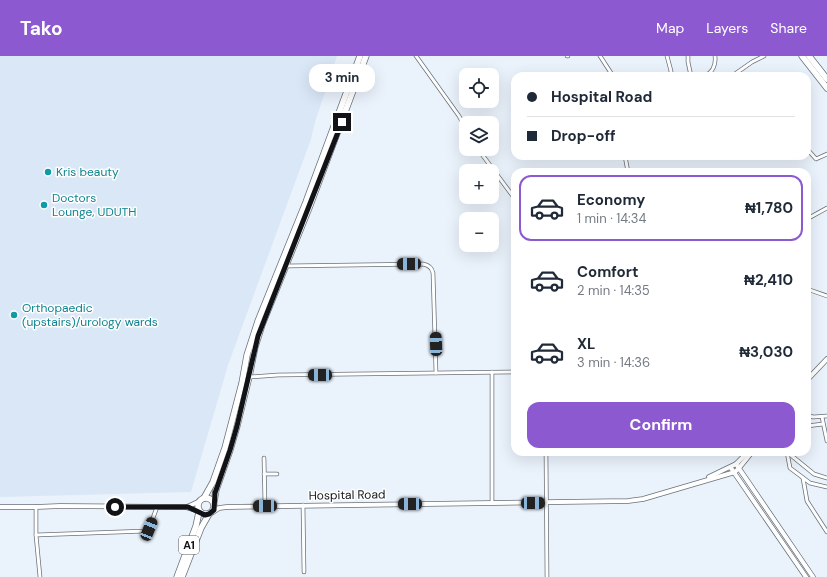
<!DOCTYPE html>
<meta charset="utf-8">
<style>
body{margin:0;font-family:"DM Sans",sans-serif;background:#f2f2f3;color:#1f2937;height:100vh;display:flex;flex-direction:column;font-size:15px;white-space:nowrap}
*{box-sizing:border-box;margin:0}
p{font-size:13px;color:#747a83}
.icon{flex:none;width:22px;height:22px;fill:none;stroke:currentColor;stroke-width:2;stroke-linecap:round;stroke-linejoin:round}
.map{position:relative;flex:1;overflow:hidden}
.panel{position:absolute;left:511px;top:112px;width:300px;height:288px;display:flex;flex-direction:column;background:#fff;border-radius:12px;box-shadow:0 4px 16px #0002}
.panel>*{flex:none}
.banner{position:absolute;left:511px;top:16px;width:300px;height:88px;border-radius:12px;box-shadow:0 4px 16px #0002;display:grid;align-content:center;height:88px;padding:0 16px;background:#fff}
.tools{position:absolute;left:459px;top:12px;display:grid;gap:8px}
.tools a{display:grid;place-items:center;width:40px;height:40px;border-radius:8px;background:#fff;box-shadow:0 4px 16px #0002;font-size:20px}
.end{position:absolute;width:18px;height:18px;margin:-9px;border:5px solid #111316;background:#fff;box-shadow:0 0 0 2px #fff}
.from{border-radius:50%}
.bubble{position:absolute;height:28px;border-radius:12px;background:#fff;box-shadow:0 4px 16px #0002;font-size:13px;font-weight:700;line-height:28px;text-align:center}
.car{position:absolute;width:12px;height:24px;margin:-12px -6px;border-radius:5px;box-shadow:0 0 3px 1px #0007;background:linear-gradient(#222 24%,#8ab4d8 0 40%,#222 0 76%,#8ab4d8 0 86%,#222 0)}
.banner b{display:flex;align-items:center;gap:14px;height:38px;font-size:15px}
.banner b+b{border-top:1px solid #e0e1e3}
.banner i{width:10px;height:10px;background:#1f2937}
ul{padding:7px 0 0;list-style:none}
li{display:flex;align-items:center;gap:12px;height:66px;margin:0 8px 6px;padding:0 8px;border:2px solid transparent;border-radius:12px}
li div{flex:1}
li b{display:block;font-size:15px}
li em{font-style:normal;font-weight:700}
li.on{border-color:#8d59d1}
li>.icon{width:36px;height:36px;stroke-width:1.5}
.cta{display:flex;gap:8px;margin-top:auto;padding:8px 16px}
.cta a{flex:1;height:46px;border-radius:12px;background:#8d59d1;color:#fff;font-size:16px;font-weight:700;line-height:46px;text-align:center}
header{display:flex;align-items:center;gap:24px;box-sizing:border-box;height:56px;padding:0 20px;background:#8d59d1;color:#fff}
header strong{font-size:19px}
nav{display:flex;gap:22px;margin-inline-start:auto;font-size:14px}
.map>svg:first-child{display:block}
</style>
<header>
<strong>Tako</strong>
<nav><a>Map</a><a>Layers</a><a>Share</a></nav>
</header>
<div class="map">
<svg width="827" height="521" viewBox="0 0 827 521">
<rect width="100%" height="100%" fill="#eaf2fc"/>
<polygon fill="#dae7f6" points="0,0 337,0 315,66 311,83 228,309 191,436 0,441"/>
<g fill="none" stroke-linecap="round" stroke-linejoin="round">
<defs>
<g id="street">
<polyline points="416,0 459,60 466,73"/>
<polyline points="567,0 568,0"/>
<polyline points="600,0 613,20"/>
<polyline points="667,0 671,15 670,20"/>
<polyline points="688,0 688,6 691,20"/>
<path d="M705,20C713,16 716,8 715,0"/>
<polyline points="732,20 752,6 764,0"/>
<polyline points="478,93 515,143"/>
<polyline points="808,94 816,103 827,98"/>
<polyline points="625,100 628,116"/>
<polyline points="807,163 827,152"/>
<path d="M285,210L423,208C429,209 432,212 433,217L436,317"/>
<polyline points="807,233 827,240"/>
<polyline points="492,316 492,447"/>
<polyline points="249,321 278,319 515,316"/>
<polyline points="807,359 813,361 827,360"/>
<polyline points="822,361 827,385"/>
<polyline points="807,370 823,368"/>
<polyline points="546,396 547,521"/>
<polyline points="787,396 790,412 810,427 827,431"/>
<polyline points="787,396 814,418 827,422"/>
<polyline points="264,402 265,450"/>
<polyline points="264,418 277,418"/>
<polyline points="803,422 807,445 827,476"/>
<polyline points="303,449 304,516"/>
<polyline points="36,451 36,479 40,521"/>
<polyline points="36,479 146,475 149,473 157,451"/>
</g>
<g id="secondary">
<polyline points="807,324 827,303"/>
<polyline points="736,408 813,521"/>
<polyline points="731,412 806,521"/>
<polyline points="709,421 736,408 748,396"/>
<polyline points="0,451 36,451 60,450 186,451 199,455"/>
<polyline points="187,451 200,445"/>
<polyline points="213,456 219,452 227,451 628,445 643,443 735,416 739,412 752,396"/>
</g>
<g id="highway">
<polyline points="802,0 827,32"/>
<polyline points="809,0 827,23"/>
<circle cx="206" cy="450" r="8"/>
<polyline points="204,442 213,426 225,392 242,327 247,299 258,265 306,146 360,0"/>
<polyline points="214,446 216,434 230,394 237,370 249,321 255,291 262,269 309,152 366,0"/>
<polyline points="177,521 196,470 199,456"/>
<polyline points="182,521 201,472 209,458"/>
</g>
</defs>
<use href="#street" stroke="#6a7179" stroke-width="4.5"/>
<use href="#secondary" stroke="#6a7179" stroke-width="5.5"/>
<use href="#highway" stroke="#6a7179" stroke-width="7"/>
<use href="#street" stroke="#fff" stroke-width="3"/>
<use href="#secondary" stroke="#fff" stroke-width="4"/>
<use href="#highway" stroke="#fff" stroke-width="5.5"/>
</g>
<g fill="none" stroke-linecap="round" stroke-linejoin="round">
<polyline stroke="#111316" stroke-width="5" points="115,451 188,451 205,459 209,458 214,454 215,437 230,394 237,370 258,280 342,66"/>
</g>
<g fill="#0f9aa8" stroke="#fff" stroke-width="1.5">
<circle cx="48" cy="116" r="4"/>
<circle cx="44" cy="149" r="4"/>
<circle cx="14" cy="259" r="4"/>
</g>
<g text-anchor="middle" stroke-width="3" stroke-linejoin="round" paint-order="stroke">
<rect fill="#fff" stroke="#585a5c" stroke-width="1" x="179" y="480" width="20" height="18" rx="3"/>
<g font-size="11" font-weight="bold" fill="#111316">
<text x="189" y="493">A1</text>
</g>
<g font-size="12" fill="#0d838f" stroke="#fff" text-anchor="start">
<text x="56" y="120">Kris beauty</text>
<text x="52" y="146">Doctors<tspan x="52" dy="14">Lounge, UDUTH</tspan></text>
<text x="22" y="256">Orthopaedic<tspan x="22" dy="14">(upstairs)/urology wards</tspan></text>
</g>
<g font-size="12" fill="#111316" stroke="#fff">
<text transform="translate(347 439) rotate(-1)" y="4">Hospital Road</text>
</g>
</g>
</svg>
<div class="tools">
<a><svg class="icon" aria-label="locate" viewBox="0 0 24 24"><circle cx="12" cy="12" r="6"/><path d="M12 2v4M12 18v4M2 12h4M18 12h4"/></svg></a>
<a><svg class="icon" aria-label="layers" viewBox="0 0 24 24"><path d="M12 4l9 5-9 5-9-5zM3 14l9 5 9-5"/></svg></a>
<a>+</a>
<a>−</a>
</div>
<i class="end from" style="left:115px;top:451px"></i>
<i class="end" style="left:342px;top:66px"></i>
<div class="bubble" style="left:309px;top:8px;width:66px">3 min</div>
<i class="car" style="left:409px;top:208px;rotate:269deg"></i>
<i class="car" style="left:436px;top:288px;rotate:358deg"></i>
<i class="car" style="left:320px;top:319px;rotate:270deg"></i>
<i class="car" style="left:533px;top:447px;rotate:89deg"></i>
<i class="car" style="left:410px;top:448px;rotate:270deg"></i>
<i class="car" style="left:265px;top:450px;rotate:269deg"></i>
<i class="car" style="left:149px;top:473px;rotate:22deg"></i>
<div class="banner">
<b><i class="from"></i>Hospital Road</b>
<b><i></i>Drop-off</b>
</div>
<section class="panel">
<ul>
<li class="on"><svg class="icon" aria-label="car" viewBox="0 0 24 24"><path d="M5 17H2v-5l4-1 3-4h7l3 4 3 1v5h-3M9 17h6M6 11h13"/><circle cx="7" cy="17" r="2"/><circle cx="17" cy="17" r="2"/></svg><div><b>Economy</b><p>1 min · 14:34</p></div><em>₦1,780</em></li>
<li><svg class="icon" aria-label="car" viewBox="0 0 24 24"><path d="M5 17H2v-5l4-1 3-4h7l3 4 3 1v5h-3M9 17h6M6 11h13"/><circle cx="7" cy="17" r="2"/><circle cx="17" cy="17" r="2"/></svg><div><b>Comfort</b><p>2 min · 14:35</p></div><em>₦2,410</em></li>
<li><svg class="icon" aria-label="car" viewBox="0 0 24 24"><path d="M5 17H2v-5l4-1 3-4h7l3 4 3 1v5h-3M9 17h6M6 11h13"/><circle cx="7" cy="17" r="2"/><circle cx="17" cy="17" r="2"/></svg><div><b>XL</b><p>3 min · 14:36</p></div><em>₦3,030</em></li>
</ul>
<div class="cta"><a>Confirm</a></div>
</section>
</div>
